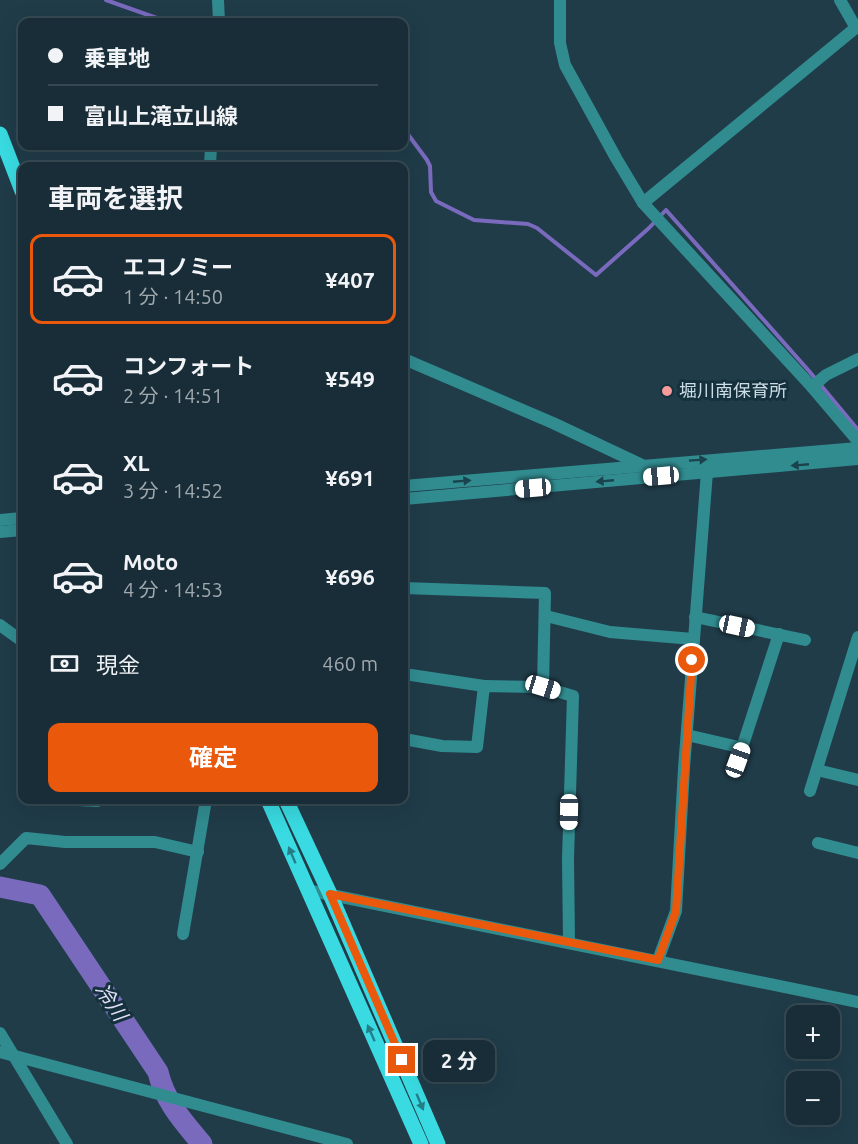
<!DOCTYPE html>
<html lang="ja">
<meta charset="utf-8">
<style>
body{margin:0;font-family:Ubuntu,"Noto Sans JP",sans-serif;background:#21353f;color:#f1f3f6;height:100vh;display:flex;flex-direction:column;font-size:22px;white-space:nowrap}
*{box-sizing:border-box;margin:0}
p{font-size:20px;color:#9fa8ad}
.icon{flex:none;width:33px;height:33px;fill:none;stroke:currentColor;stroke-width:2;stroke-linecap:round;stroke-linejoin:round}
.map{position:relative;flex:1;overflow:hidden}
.sheet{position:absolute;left:18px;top:162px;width:390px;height:642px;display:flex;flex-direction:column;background:#182d37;border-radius:12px;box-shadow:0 6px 24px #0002,0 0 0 2px #364952}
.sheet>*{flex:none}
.top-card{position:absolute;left:18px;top:18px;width:390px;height:132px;border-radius:12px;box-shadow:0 6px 24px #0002,0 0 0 2px #364952;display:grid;align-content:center;height:132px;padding:0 30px;background:#182d37}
.tools{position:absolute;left:786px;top:1005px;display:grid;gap:12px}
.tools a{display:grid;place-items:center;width:54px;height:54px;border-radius:12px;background:#182d37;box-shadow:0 6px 24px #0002,0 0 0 2px #364952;font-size:30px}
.end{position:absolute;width:27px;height:27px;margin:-14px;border:8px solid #ea580c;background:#fff;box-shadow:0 0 0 3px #fff}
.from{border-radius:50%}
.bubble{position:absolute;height:42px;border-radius:12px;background:#182d37;box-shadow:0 6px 24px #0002,0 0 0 2px #364952;font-size:20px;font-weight:700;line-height:42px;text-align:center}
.car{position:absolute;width:18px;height:36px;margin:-18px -9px;border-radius:8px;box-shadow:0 0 4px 2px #0007;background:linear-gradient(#fff 24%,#345 0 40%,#fff 0 76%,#345 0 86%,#fff 0)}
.top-card b{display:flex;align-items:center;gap:21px;height:57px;font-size:22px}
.top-card b+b{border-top:2px solid #364952}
.top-card i{width:15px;height:15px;background:#f1f3f6}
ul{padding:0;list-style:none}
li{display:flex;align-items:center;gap:18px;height:90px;margin:0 12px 9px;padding:0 18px;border:3px solid transparent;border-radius:12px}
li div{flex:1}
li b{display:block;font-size:22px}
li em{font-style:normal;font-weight:700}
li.on{border-color:#ea580c}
li>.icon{width:54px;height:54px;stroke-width:1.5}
h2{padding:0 30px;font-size:27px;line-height:72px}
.pay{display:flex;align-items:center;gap:15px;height:66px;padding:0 30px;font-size:22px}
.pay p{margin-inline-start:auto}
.action{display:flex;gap:12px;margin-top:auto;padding:12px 30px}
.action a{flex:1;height:69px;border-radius:12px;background:#ea580c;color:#fff;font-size:24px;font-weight:700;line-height:69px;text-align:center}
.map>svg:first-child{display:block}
</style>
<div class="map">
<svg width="858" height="1144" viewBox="0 0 858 1144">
<rect width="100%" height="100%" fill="#203c49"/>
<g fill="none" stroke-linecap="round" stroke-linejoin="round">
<g stroke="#7a6abe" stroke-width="4">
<polyline points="106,0 168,22"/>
<polyline points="404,129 427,160 430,166 431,192 436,201 474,220 528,224 537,228 596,275 649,228 666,210 809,371 858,430"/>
</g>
<path stroke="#7a6abe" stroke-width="21" d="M0,887L40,895L158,1072C165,1102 183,1121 202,1144"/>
<g stroke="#318c90" stroke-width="12">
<polyline points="218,0 219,22"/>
<polyline points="560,0 560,43 565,65 616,158 643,203 812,387 858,441"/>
<polyline points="840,0 856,28"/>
<polyline points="210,166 211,146"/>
<polyline points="643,203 858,26"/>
<polyline points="404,359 553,423 642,465"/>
<polyline points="812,387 826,375 858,359"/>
<polyline points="404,588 545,593 543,687 484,686 477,747 442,746 404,739"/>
<polyline points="546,616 610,632 693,639"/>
<polyline points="695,617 805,640"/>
<polyline points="0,625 22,641"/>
<polyline points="411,675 484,686"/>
<polyline points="543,687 573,696 568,859 569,942"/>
<polyline points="687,735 743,748"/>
<polyline points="738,760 779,634"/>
<polyline points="817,770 858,780"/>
<polyline points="810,791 858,637"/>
<polyline points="78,800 97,801"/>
<polyline points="818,843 858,853"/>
<polyline points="0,864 26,838 65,842 155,842 198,852"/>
<polyline points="307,890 858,1002"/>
<polyline points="183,934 206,800"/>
<polyline points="658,960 676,911 684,768 707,472"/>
<polyline points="0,1033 67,1144"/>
<polyline points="0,1052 347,1144"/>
</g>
<g stroke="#318c90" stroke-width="12">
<polyline points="404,486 858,448"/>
<polyline points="404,499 858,459"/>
<polyline points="0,520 22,518"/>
<polyline points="0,532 22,530"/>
</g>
<g stroke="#39dae1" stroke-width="15">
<polyline points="0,134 22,191"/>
<polyline points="268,800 421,1144"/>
<polyline points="286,800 330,894 438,1144"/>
</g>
</g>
<defs><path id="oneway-solid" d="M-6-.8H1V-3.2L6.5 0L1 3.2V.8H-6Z" transform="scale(1.5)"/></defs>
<g fill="#1b434e">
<use href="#oneway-solid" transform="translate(698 460) rotate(-4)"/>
<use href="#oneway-solid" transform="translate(800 465) rotate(175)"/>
<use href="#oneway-solid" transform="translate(462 481) rotate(-5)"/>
<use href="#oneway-solid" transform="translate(605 481) rotate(175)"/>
</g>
<g fill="#257d87">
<use href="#oneway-solid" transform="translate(292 855) rotate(-113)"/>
<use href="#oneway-solid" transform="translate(371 1033) rotate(-114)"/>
<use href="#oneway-solid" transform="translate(420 1102) rotate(67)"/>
</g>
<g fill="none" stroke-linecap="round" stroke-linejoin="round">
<polyline stroke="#ea580c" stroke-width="8" points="402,1060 330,894 658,960 676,911 692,660"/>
</g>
<circle fill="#f59b99" stroke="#15313e" stroke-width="2" cx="667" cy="391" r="6"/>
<g text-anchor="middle" stroke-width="6" stroke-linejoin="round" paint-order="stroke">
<g font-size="18" fill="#cddde5" stroke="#15313e" text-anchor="start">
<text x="679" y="397">堀川南保育所</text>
</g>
<g font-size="20" font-style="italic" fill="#e3e0f8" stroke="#15313e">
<text transform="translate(111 1002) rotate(56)" y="7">冷川</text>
</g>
</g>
</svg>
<div class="tools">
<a>+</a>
<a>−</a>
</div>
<i class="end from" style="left:692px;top:660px"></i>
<i class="end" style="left:402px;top:1060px"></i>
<div class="bubble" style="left:423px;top:1040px;width:72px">2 分</div>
<i class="car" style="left:661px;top:476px;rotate:265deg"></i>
<i class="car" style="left:533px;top:488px;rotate:265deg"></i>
<i class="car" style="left:737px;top:626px;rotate:102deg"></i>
<i class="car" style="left:543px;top:687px;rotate:107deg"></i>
<i class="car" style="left:738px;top:760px;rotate:20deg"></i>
<i class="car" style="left:569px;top:812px;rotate:181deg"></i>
<div class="top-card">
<b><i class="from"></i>乗車地</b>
<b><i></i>富山上滝立山線</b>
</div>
<section class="sheet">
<h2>車両を選択</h2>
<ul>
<li class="on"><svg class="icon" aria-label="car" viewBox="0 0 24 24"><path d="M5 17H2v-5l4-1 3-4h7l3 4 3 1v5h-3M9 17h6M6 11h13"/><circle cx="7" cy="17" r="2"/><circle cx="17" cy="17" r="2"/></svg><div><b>エコノミー</b><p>1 分 · 14:50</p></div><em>¥407</em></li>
<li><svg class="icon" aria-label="car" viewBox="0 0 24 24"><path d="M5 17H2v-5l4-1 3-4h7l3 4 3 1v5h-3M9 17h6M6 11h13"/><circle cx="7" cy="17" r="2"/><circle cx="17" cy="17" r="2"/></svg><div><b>コンフォート</b><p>2 分 · 14:51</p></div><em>¥549</em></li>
<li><svg class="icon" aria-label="car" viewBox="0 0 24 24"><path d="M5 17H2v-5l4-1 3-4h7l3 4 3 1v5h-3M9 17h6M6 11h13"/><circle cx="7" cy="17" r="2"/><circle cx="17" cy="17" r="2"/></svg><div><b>XL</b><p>3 分 · 14:52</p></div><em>¥691</em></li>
<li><svg class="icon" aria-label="car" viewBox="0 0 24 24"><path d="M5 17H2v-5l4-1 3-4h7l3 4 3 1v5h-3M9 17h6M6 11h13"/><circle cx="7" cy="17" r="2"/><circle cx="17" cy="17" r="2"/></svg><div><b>Moto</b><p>4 分 · 14:53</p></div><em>¥696</em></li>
</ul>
<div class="pay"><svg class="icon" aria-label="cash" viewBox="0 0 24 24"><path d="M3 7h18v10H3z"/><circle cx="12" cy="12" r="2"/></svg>現金<p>460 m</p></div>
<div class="action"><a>確定</a></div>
</section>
</div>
